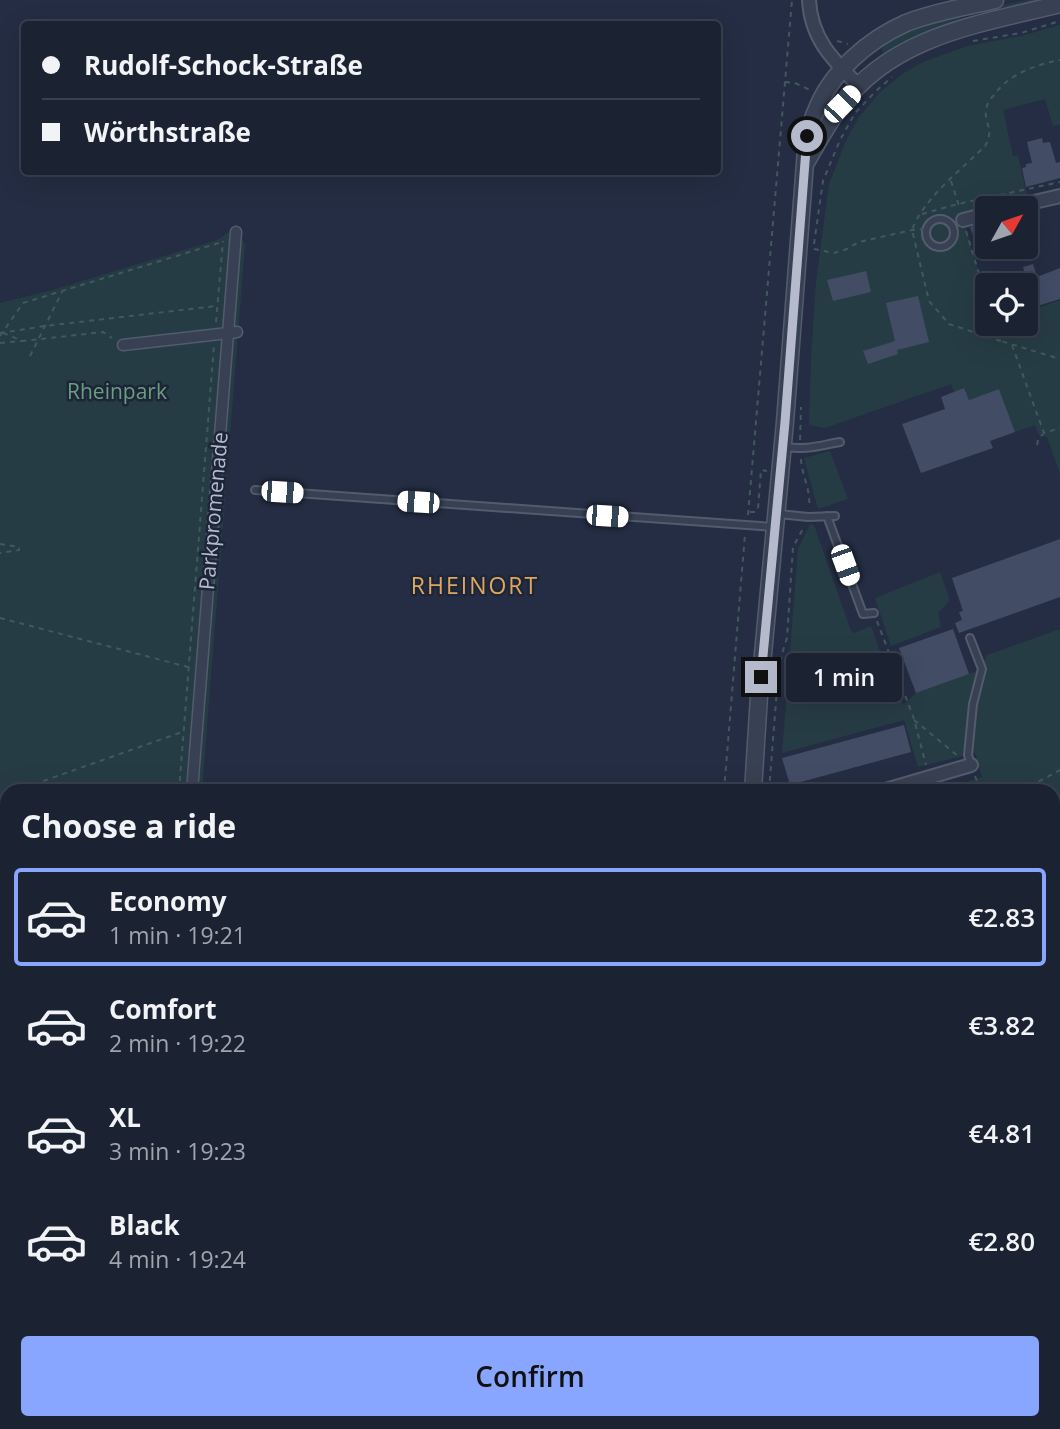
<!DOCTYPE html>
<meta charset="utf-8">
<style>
body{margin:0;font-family:"Open Sans",sans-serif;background:#282f3e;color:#f1f3f6;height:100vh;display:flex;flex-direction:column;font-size:26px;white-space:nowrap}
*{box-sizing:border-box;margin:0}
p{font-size:23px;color:#a0a4ac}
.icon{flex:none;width:38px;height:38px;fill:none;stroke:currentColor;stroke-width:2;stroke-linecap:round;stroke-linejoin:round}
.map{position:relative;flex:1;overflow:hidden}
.side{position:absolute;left:0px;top:784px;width:1060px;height:646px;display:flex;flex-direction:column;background:#1b2232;border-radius:21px 21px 0 0;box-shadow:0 7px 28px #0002,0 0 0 2px #393f4d}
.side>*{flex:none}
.top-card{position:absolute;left:21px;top:21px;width:700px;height:154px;border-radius:7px;box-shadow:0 7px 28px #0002,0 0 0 2px #393f4d;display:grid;align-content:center;height:154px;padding:0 21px;background:#1b2232}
.needle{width:46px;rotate:50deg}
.buttons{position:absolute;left:975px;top:196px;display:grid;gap:14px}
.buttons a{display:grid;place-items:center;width:63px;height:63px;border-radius:7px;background:#1b2232;box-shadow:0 7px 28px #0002,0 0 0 2px #393f4d;font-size:35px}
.end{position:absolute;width:32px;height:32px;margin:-16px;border:9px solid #b5bbcd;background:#111;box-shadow:0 0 0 4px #111}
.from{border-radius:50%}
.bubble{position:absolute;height:49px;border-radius:7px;background:#1b2232;box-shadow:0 7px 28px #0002,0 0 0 2px #393f4d;font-size:23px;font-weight:600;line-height:49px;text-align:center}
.car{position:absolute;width:21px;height:42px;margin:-21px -10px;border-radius:9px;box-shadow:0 0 5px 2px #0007;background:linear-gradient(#fff 24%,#345 0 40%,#fff 0 76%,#345 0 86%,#fff 0)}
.top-card b{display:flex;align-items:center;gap:24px;height:66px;font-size:26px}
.top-card b+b{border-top:2px solid #393f4d}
.top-card i{width:18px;height:18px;background:#f1f3f6}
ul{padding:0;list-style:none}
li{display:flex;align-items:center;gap:21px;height:98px;margin:0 14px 10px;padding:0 7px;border:4px solid transparent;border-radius:7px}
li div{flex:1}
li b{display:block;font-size:26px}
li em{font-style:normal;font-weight:600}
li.current{border-color:#88a6ff}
li>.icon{width:63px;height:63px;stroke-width:1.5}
h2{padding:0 21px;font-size:32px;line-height:84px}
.button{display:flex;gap:14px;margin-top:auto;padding:14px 21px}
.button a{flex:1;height:80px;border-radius:7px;background:#88a6ff;color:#111;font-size:28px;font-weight:600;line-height:80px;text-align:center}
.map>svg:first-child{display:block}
</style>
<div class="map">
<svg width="1060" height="1429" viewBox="0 0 1060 1429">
<rect width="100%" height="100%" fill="#242d43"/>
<polygon fill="#363143" points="650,1423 838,1423 849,1429 648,1429"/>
<g fill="#263c44">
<polygon points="1027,0 1039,0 963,17 886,56 880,47 895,37 926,23"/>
<polygon points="1060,25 1060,125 1053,126 1045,99 1003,110 1013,156 1018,156 1028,199 1006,208 987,208 965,226 987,300 987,324 994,324 998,336 1021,329 1020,324 1026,324 1026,312 1060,300 1060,474 1047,437 1039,435 1035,425 1015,432 999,389 969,400 964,388 954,392 951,384 825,428 809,425 811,359 816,282 829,184 845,143 859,117 879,93 904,73 923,62 967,46 1021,36"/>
<path d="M234,230L239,233L245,245L202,791H7V1374L0,1364V303L53,290L217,240C223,237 227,232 234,230Z"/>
<polygon points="830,451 848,499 818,509 804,458"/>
<polygon points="810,524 814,525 851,631 855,633 871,626 881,654 903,705 916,693 980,670 987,655 1060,629 1060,802 1054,805 1054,791 939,791 982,777 975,753 918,767 904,720 782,753 798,549"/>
<polygon points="940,572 950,600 938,613 941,627 891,646 875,598"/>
<polygon points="41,1423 174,1423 181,1427 181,1429 46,1429"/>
<polygon points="547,1423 650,1423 648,1429 594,1429 592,1426 589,1429 553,1429"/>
</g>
<g fill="#424c65">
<polygon points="1042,138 1043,143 1050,142 1056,163 1060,162 1060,178 1026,187 1022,168 1026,167 1026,164 1032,163 1027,142"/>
<polygon points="987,224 987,243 977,246 970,227"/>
<polygon points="1033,264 1037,277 1060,268 1060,299 1034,307 1023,267"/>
<polygon points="866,271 871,292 833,301 827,280"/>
<polygon points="918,296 929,342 897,350 898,354 868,364 863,351 895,341 886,303"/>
<polygon points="964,388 969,400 999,389 1015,432 990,441 993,448 921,473 902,424 945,409 941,397"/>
<polygon points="1060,539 1060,597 959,633 955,623 962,620 959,612 963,611 952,578"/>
<polygon points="953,629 969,674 916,693 899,648"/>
<polygon points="904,725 911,752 790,785 782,758"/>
</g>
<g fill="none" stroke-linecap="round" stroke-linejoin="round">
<defs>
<g id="service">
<circle cx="940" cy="233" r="14"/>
<path d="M784,447C808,450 817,446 840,442"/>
<polyline points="255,490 773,527"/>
<polyline points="779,514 808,517 835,516"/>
<polyline points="827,516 863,614 874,613"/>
<polyline points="970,638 982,669 973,704 968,755 971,765"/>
<polyline points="1054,1290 1060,1282"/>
</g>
<g id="pedestrian">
<polyline points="123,345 237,332"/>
<polyline points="192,791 236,232"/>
<polyline points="143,1429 143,1423"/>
</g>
<g id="minor">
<path d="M809,0C811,39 833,60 859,86"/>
<polyline points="1008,208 1060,196"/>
<polyline points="963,220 987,214"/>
<polyline points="882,791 971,765"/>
<polyline points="1054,965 1060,979"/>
<polyline points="0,1398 7,1408"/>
<polyline points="1054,1422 1060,1428"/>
<polyline points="17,1423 22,1429"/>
</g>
<g id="tertiary">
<path d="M807,161C818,142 828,123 841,106C893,35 981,24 1060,4"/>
<path d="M753,791L759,696L785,422L807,137C810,128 812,119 816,111C831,72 868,40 906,23C934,12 965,7 995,0"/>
<polyline points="1054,1038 1060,1035"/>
<polyline points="435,1429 445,1423"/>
<polyline points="497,1429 507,1423"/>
</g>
</defs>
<use href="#service" stroke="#535b6d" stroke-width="10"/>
<use href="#pedestrian" stroke="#535b6d" stroke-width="13"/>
<use href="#minor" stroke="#535b6d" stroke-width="16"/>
<use href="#tertiary" stroke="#535b6d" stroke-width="19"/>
<g stroke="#41585e" stroke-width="2" stroke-dasharray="5 5" stroke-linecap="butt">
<polyline points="837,41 848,44"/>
<polyline points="973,41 1021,33 1060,21"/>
<polyline points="785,82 795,83 810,90"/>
<polyline points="951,181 960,209"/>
<polyline points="922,214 958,204 1060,182"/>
<polyline points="966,231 987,300"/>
<polyline points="814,244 823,181 840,140 855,113 875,92 892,77"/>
<polyline points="814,249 834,253 847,249 859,242 912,230 926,229"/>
<polyline points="216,322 223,241"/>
<polyline points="994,324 998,336 1001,341 1060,359"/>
<polyline points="0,333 45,326 216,306"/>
<polyline points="3,333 23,341 103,332 112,338"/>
<polyline points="0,336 23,303 222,242"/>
<path d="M1001,341L949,324L929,301L912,230C923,199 962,169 985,146C995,130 984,124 986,109C987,104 990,99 994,95C1009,74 1035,65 1060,60"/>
<polyline points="0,343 22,341"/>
<polyline points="1012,345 1044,433 1060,428"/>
<polyline points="30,356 62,292"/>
<polyline points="800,440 801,407"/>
<polyline points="1037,445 1038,440 1043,434"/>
<path d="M801,459C802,477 811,489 809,508"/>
<polyline points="750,512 755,512 758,509 761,470 767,471"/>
<polyline points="748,515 792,0"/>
<polyline points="0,544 19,547 19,550 0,553"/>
<polyline points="0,618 188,667"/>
<polyline points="877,621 914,719 926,765"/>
<polyline points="914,720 958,756"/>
<polyline points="975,776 981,791"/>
<polyline points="15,791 182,732"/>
<polyline points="179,791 214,345"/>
<polyline points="724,791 745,534"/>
<polyline points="769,791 779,663 787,638 793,547 804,527"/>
<polyline points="1021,791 1060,770"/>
<polyline points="0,796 7,794"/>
<polyline points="1054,942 1058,953"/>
<polyline points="1054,991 1060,1006"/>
<polyline points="1054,1022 1060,1018"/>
<polyline points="0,1065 7,1066"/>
<polyline points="0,1239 7,1256"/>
<polyline points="0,1367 7,1378"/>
<polyline points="38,1423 43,1429"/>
<polyline points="73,1423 75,1429"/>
<polyline points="520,1426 526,1423"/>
<polyline points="128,1429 128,1423"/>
<polyline points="632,1429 633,1423"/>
</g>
<use href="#service" stroke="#384053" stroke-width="6"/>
<use href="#pedestrian" stroke="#384053" stroke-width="10"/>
<use href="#minor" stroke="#384053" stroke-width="12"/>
<use href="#tertiary" stroke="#384053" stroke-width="16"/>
<g stroke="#5a637a" stroke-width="2">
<polyline points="1054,1042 1060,1038"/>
<polyline points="460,1429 471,1423"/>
</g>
</g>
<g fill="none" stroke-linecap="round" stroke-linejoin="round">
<polyline stroke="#b5bbcd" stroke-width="9" points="761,677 785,422 807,136"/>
</g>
<g text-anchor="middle" stroke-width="5" stroke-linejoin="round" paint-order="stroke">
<g font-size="21" fill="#6a9f7e" stroke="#1d2538">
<text x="117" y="399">Rheinpark</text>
</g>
<g font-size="21" fill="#b5bbcd" stroke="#1d2538">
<text transform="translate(214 511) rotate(-85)" y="7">Parkpromenade</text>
</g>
<g font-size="23" letter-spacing="2" fill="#dea75f" stroke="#1d2538">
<text x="475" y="594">RHEINORT</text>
</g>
</g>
</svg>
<div class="buttons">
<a><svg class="needle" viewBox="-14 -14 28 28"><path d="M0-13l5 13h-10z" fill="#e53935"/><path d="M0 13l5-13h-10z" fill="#a0a4ac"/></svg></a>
<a><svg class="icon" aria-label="locate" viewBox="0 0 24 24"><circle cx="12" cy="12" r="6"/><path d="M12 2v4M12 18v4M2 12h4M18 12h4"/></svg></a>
</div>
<i class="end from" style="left:807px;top:136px"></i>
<i class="end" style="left:761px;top:677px"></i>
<div class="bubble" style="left:786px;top:653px;width:116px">1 min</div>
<i class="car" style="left:842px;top:104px;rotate:44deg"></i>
<i class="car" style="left:282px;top:492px;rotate:94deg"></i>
<i class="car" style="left:418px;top:502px;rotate:274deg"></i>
<i class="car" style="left:607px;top:516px;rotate:94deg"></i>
<i class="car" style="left:845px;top:565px;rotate:160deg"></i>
<div class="top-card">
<b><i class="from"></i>Rudolf-Schock-Straße</b>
<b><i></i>Wörthstraße</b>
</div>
<section class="side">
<h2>Choose a ride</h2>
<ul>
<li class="current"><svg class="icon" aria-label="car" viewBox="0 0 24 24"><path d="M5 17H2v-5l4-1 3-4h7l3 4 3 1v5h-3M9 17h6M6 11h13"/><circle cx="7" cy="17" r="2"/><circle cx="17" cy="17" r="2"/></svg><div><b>Economy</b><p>1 min · 19:21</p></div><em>€2.83</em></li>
<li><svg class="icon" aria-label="car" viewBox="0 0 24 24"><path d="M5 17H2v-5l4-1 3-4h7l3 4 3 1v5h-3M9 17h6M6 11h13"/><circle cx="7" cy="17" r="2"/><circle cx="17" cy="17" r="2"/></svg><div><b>Comfort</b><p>2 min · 19:22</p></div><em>€3.82</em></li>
<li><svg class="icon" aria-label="car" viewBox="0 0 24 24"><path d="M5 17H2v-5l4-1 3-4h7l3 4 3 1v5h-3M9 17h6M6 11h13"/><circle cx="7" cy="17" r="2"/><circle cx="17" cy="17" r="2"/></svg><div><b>XL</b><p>3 min · 19:23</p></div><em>€4.81</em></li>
<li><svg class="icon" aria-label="car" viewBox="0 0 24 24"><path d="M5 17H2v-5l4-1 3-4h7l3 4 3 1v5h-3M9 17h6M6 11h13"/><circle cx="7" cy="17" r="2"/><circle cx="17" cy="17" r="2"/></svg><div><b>Black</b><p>4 min · 19:24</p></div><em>€2.80</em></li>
</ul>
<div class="button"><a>Confirm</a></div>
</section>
</div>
